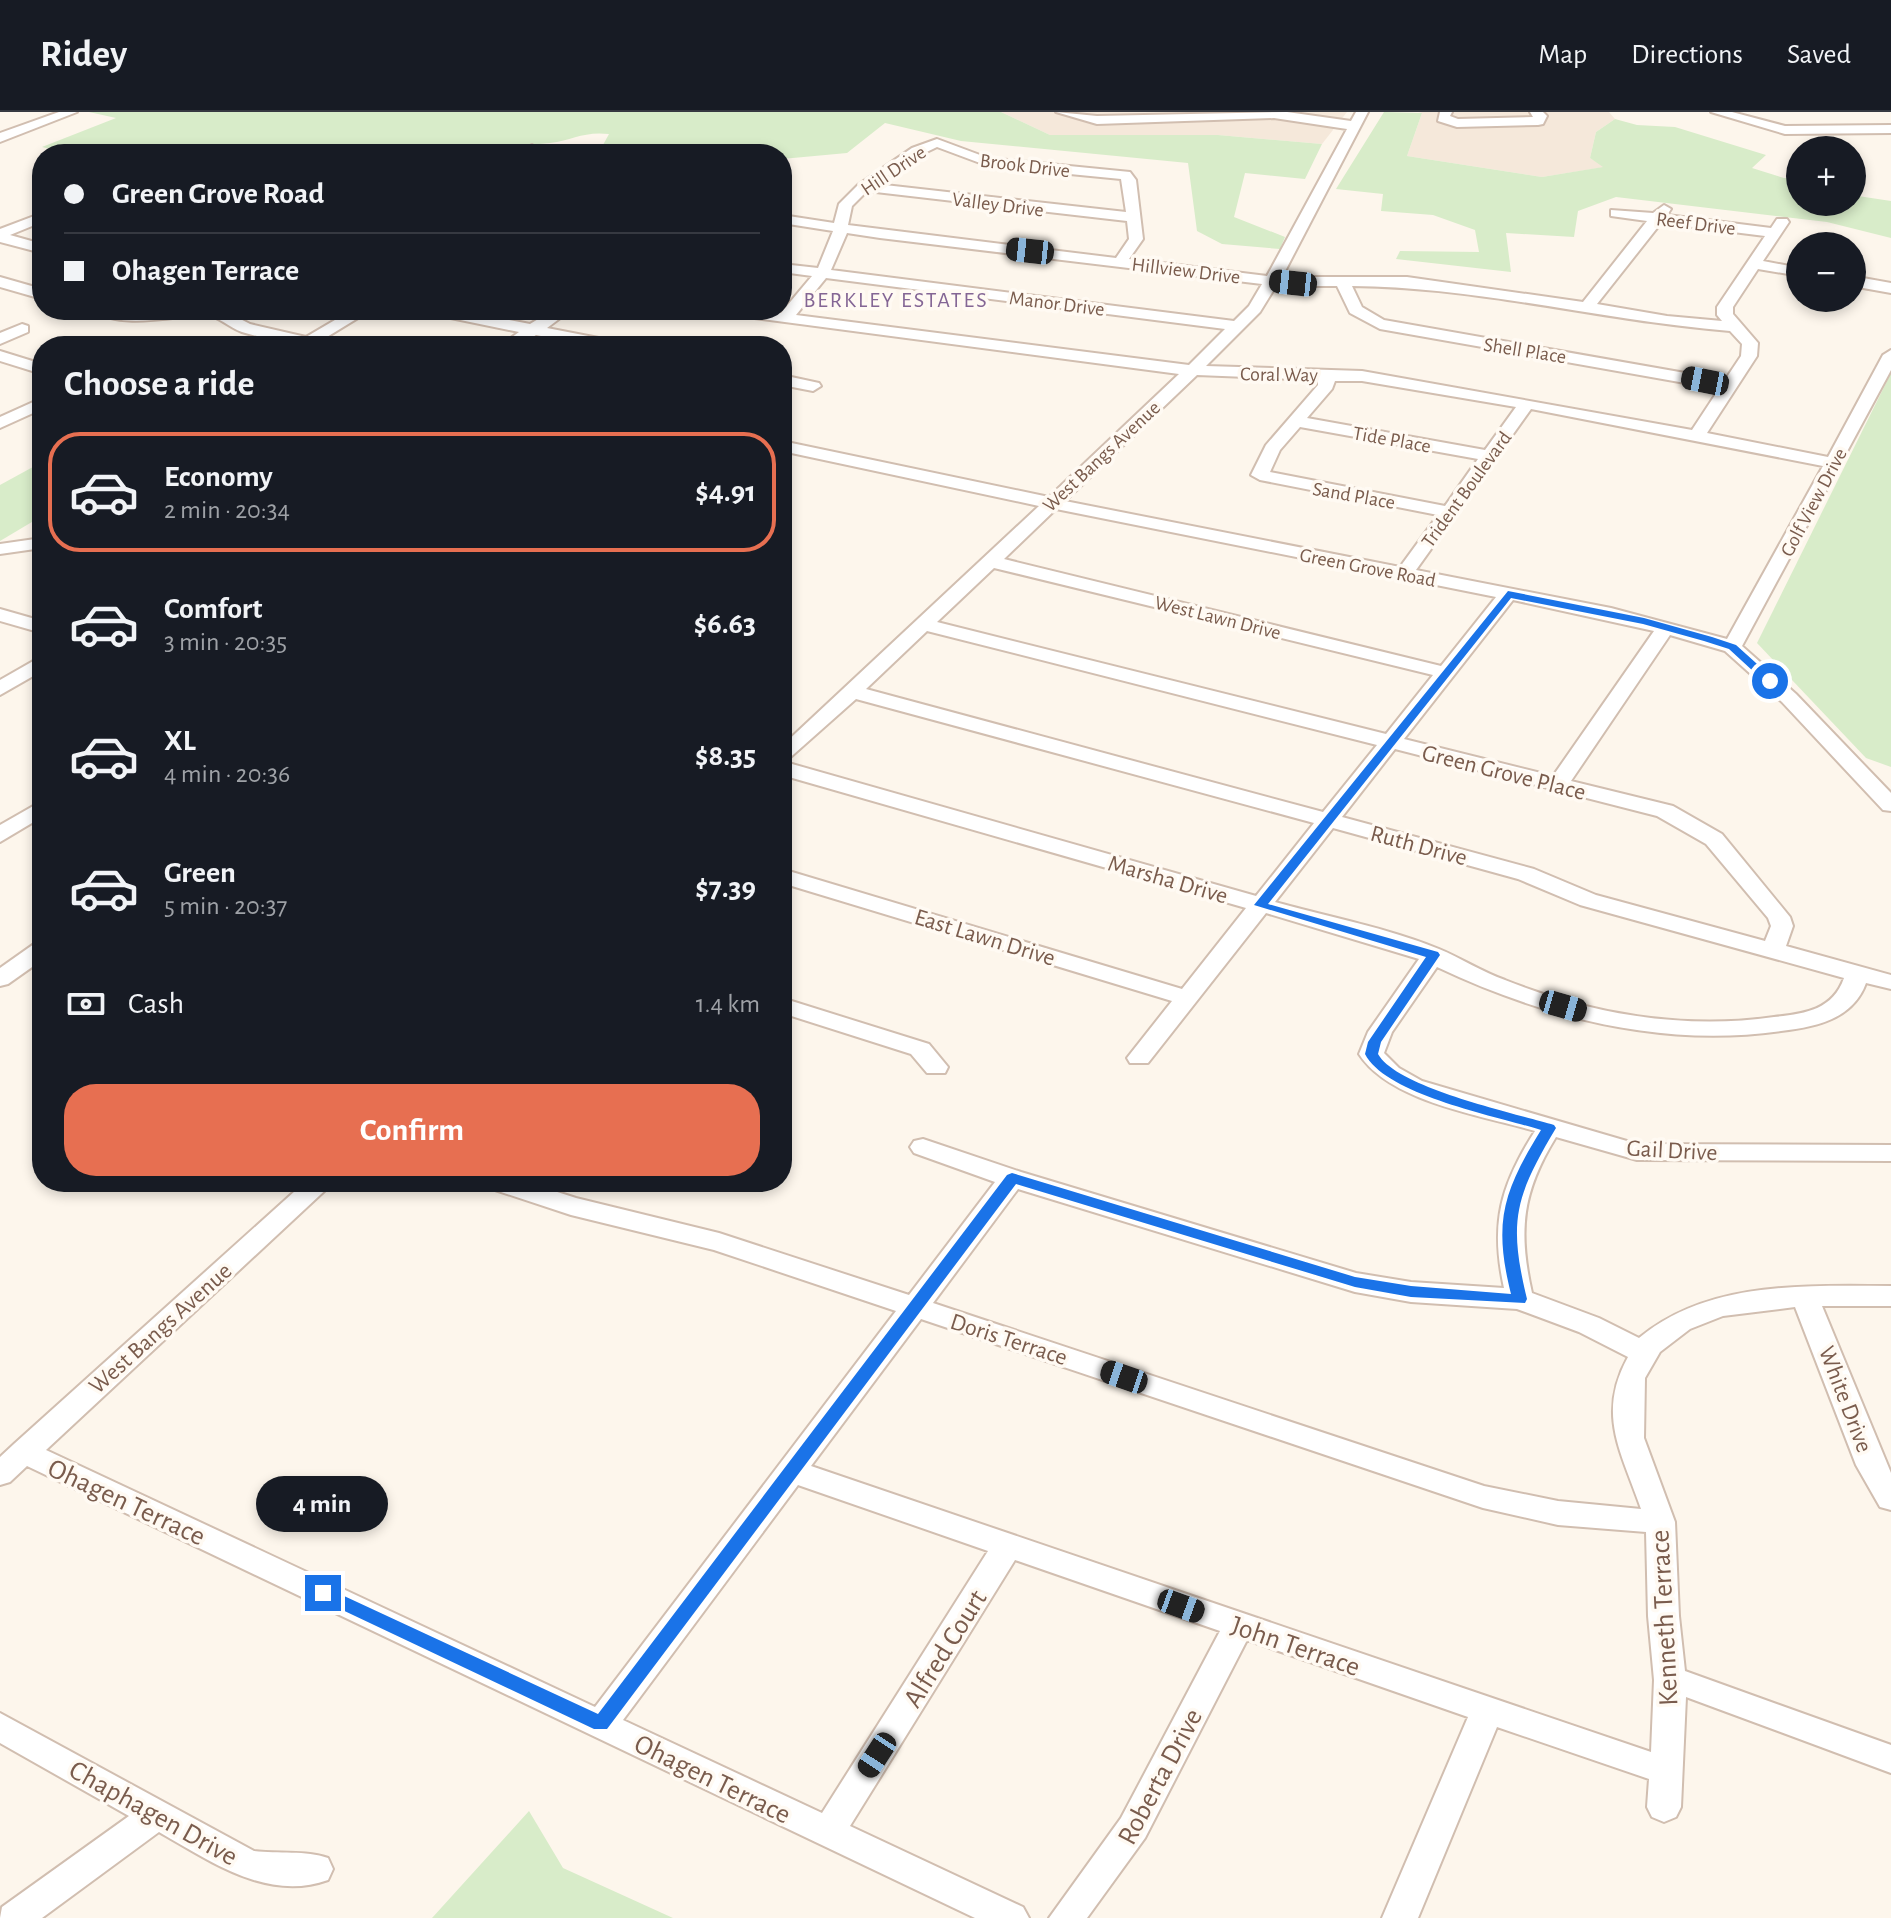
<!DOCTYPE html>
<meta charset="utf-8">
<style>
body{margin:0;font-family:"Alegreya Sans",sans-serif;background:#20242c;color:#f1f3f6;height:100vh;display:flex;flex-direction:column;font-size:30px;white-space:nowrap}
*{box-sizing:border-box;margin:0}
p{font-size:26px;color:#9ea1a6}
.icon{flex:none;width:44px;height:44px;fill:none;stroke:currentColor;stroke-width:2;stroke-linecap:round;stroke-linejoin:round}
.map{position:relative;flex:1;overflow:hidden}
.drawer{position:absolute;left:32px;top:224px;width:760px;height:856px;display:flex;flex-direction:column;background:#171b24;border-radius:32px;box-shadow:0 4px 12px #0003}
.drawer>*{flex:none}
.hud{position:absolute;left:32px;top:32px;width:760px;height:176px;border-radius:32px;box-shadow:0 4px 12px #0003;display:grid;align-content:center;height:176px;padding:0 32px;background:#171b24}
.fabs{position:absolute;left:1786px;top:24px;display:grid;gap:16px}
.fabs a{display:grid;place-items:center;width:80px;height:80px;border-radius:50%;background:#171b24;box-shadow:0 4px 12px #0003;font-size:40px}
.end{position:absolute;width:36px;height:36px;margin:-18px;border:10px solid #1a73e8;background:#fff;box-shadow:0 0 0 4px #fff}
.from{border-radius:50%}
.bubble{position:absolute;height:56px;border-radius:28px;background:#171b24;box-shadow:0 4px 12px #0003;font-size:26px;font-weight:600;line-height:56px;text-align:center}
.car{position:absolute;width:24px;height:48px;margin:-24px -12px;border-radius:10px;box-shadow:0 0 6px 2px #0007;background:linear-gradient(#222 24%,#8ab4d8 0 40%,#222 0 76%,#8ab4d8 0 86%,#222 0)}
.hud b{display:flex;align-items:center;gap:28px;height:76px;font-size:30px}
.hud b+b{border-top:2px solid #363941}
.hud i{width:20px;height:20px;background:#f1f3f6}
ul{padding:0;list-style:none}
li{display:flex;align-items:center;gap:24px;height:120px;margin:0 16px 12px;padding:0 16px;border:4px solid transparent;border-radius:32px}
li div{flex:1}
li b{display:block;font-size:30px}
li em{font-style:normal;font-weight:600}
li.selected{border-color:#e76f51}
li>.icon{width:72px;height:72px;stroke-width:1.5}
h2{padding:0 32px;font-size:36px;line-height:96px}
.pay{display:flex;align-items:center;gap:20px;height:88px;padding:0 32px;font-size:30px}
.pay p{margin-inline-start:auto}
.action{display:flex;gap:16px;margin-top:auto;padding:16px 32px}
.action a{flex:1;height:92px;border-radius:32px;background:#e76f51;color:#fff;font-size:32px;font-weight:600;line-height:92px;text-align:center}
header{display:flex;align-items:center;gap:48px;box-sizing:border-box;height:112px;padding:0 40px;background:#171b24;border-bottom:2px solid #363941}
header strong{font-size:38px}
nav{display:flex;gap:44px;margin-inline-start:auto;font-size:28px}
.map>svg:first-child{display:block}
</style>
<header>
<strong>Ridey</strong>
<nav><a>Map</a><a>Directions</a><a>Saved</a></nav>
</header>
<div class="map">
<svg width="1891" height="1806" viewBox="0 0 1891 1806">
<rect width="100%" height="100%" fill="#fdf6ec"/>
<g fill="#f5e8da">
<polygon points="1001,0 1347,0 1322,32 1218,23 1050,23"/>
<polygon points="1418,0 1609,0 1615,7 1596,20 1590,46 1605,55 1542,65 1407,44 1422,1"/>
</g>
<g fill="#d8ecc9">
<path d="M89,0H1001L1050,23H1218L1322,32L1305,67L1245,61L1234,105L1285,125L1280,137L1222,132L1197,119L1188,51L961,29L885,11L847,41L782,47V42H598L609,22C584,19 573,28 550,31C536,33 524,31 510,36V42H71L42,35L116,6Z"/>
<polygon points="1384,0 1422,1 1407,44 1542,65 1603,55 1590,46 1596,20 1615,7 1637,13 1675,15 1766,43 1752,56 1784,66 1800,66 1800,90 1852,90 1852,81 1858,84 1891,89 1891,126 1827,110 1616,85 1578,99 1574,125 1506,121 1511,160 1396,147 1400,139 1479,140 1475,118 1433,103 1381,99 1383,82 1336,77"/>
<polygon points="1891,261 1891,655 1866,646 1757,531"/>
<polygon points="42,350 42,404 0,429 0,373"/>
<polygon points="529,1699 563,1756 673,1806 432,1806"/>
</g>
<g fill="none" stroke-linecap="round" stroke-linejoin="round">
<defs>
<g id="minor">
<polygon points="59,0 77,0 0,30 0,21"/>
<path d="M1056,0L1097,4L1287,0L1351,9L1356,0H1368L1282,165H1407L1583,190L1647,109L1611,104V98L1653,101L1664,93L1671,97L1667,103L1771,116L1777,107H1787L1789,110L1763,149L1800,156V164L1758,157L1733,195V202L1758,231L1757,244L1707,321L1828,345L1883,243L1891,238V258L1742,534L1796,582L1891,681V699L1883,698L1782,590L1725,539L1670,523L1571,669L1673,694L1722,722L1790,805L1793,814L1786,834L1891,863V877L1866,871C1853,907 1816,915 1781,919C1662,936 1545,906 1437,855L1392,920L1384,941L1399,956L1422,969L1637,1032L1891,1033V1049L1637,1048L1556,1025C1522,1080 1518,1119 1532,1181L1599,1206L1639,1226C1709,1168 1805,1174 1891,1174V1194H1822L1891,1361V1398L1880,1395L1856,1353L1795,1195L1723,1204L1690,1217L1660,1240L1645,1266L1644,1326L1675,1410L1679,1504L1685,1559L1891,1633V1661L1686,1585L1681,1695L1676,1705L1664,1710L1652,1705L1647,1695L1649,1667L1497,1615L1418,1806H1382L1468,1605L1247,1528L1145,1726L1087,1806H1049L1121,1706L1220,1519L1015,1448L850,1714L1023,1795L1029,1806H975L27,1354L10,1370L0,1373V1345L14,1332L305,1070H334L46,1338L595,1595L896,1199L714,1138L571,1103L489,1076L485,1070H526L576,1086L719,1121L909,1183L995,1070L914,1041L910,1035L914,1029L923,1027L1021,1060L1356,1161L1411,1170L1504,1176C1490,1112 1500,1074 1535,1019C1481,1003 1390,990 1359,942L1368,920L1419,847L1266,801L1148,951H1130L1127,946L1172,889L782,771V757L1182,877L1246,796L782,663V634L1039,394L782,339V329L1049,385L1179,262L716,201L713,198L781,201L812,164L782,160V152L818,156L833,119L782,111V103L834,111L839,92L858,73L912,36L937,27L988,46L1130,60L1136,68L1143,127L1129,147L1267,164L1347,17L1274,6L1097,12ZM937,35L988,54L1121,67L1126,100L876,72L908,49ZM867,79L1127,109L1129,127L1116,146L848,113L852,94ZM1661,111L1765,124L1717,195V203L1722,209L1667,204L1597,192ZM847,121L880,126L1262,172L1249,194L1234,209L831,158ZM826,166L1225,217L1189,253L796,203ZM1276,174H1337L1350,201L1380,217L1719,277L1692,318L1362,259L1206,254L1260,200ZM1352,174C1480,175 1604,209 1730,219L1742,232L1741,244L1725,268L1384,208L1362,195ZM1197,263L1318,268V273L1266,333L1251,363L1260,368L1438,403L1400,455L1065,389ZM1335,269H1362L1516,295L1485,338L1307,306L1332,277ZM1531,297L1823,354L1727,527L1611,496L1416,458ZM1300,315L1478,347L1445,394L1270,360L1280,338ZM1056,397L1496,485L1441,554L1004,447ZM994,456L1433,563L1386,622L937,510ZM1513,488L1654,519L1553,664L1404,627ZM927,519L1377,633L1323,700L866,577ZM856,587L1314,711L1256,784L785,650ZM1395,637L1657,704L1706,732L1768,806L1771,814L1765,829L1596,783L1534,757L1342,705ZM1333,716L1518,767L1580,793L1844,866C1833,898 1804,902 1774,905C1683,918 1590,902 1505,868C1482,860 1461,846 1439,837C1388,816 1329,805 1275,790ZM1018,1077L1355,1180L1411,1190L1517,1197L1579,1220L1628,1245C1596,1303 1622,1341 1641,1397L1558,1389L1484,1374L933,1191ZM921,1207L1483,1396L1558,1413L1646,1420L1648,1504L1654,1568L1651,1640L811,1354ZM798,1373L988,1439L822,1701L623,1608Z"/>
<polygon points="1440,0 1452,0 1450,4 1458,7 1533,5 1530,0 1543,0 1547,4 1543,12 1538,13 1457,15 1438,9"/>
<polygon points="1711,0 1732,0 1785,14 1891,13 1891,21 1785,22"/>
<polygon points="532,33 543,42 529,42 525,37"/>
<polygon points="42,101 42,110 10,123 42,132 42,141 0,130 0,117"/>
<polygon points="1852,164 1891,171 1891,181 1852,174"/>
<polygon points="0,165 42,177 42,187 0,175"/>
<path d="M94,198H223L250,212L306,225L352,198H371L322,228L334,234C303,234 272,229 242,220C230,216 216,202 203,203C176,204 117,218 94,198Z"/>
<polygon points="459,198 530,212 553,198 571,198 547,216 614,229 622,234 591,234 536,223 519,234 500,234 519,220 441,204 433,199"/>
<polygon points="22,212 28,214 28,220 0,232 0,221"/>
<polygon points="0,239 42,252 42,262 0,249"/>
<polygon points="782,263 819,271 821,274 813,279 782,273"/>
<polygon points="42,286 42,297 0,316 0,305"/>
<polygon points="42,426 42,436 0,442 0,432"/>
<polygon points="0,497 42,509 42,521 0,509"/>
<polygon points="42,544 42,559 0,583 0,568"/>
<polygon points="42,689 42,705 0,730 0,713"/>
<polygon points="42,830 42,848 8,872 0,874 0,856 34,832"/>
<polygon points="782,886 929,932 948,955 945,961 927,961 911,942 782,901"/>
<path d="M0,1601L254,1739C278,1742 306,1738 328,1746L333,1757L328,1768C267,1790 210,1749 159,1720L42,1806H0L2,1795L129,1704L0,1631Z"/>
</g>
</defs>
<use href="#minor" stroke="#d1beb0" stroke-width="4"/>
<use href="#minor" fill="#fff" fill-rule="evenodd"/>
</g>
<path fill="#1a73e8" d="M1508,479L1644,506L1712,525L1736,533L1776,569L1766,571L1729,537L1704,529L1643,512L1511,486L1268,792L1438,840L1440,843L1381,930L1378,942C1397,976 1514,1001 1554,1013L1556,1016C1515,1085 1508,1109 1527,1187L1525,1191L1411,1185L1355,1175L1016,1072L607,1617H594L317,1486L315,1481L317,1477H329L598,1602L1007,1063L1012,1061L1355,1165L1411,1174L1511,1182C1493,1110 1503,1080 1541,1018C1496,1004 1386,983 1365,942L1368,930L1426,845L1254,793Z"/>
<g text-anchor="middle" stroke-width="7" stroke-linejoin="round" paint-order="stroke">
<g font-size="20" fill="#7a5c4d" stroke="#fffaf3">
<text transform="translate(1025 53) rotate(7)" y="7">Brook Drive</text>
<text transform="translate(893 58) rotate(-34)" y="7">Hill Drive</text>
<text transform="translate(998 92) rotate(7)" y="7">Valley Drive</text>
<text transform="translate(1696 111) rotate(7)" y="7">Reef Drive</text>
<text transform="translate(1186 158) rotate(7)" y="7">Hillview Drive</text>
<text transform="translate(1057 191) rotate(7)" y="7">Manor Drive</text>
<text transform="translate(1525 238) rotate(9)" y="7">Shell Place</text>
<text transform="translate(1279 262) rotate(1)" y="7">Coral Way</text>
<text transform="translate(1392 327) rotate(10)" y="7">Tide Place</text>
<text transform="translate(1101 344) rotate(-43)" y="7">West Bangs Avenue</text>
<text transform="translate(1466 377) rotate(-54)" y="7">Trident Boulevard</text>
<text transform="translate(1354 383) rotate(10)" y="7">Sand Place</text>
<text transform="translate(1813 390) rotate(-62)" y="7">Golf View Drive</text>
<text transform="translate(1368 455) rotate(11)" y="7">Green Grove Road</text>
<text transform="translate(1218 505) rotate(14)" y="7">West Lawn Drive</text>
</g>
<g font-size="22" letter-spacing="2" fill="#846695" stroke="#fffaf3">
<text x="896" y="195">BERKLEY ESTATES</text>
</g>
<g font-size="24" fill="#7a5c4d" stroke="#fffaf3">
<text transform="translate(1504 660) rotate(14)" y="8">Green Grove Place</text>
<text transform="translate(1419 733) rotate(15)" y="8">Ruth Drive</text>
<text transform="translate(1168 767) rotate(16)" y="8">Marsha Drive</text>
<text transform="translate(985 825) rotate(17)" y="8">East Lawn Drive</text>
<text transform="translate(1672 1038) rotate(3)" y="8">Gail Drive</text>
<text transform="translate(160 1216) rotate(-42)" y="8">West Bangs Avenue</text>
<text transform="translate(1009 1227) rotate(18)" y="8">Doris Terrace</text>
<text transform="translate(1846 1287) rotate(69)" y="8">White Drive</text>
</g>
<g font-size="28" fill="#7a5c4d" stroke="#fffaf3">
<text transform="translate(127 1389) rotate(25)" y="10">Ohagen Terrace</text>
<text transform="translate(1663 1506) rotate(-93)" y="10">Kenneth Terrace</text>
<text transform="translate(1296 1533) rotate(19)" y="10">John Terrace</text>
<text transform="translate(944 1536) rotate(-58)" y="10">Alfred Court</text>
<text transform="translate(1159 1664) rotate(-62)" y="10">Roberta Drive</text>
<text transform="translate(713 1666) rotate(26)" y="10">Ohagen Terrace</text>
<text transform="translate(154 1700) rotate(29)" y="10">Chaphagen Drive</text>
</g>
</g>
</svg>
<div class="fabs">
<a>+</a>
<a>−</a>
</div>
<i class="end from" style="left:1770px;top:569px"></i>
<i class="end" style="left:323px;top:1481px"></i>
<div class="bubble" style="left:256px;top:1364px;width:132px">4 min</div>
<i class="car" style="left:1030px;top:139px;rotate:276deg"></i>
<i class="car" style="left:1293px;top:171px;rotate:276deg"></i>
<i class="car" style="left:1705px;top:269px;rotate:281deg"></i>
<i class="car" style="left:1563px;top:894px;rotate:106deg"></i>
<i class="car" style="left:1124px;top:1265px;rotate:289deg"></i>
<i class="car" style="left:1181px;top:1494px;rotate:110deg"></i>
<i class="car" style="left:877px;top:1643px;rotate:213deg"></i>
<div class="hud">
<b><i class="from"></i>Green Grove Road</b>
<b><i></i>Ohagen Terrace</b>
</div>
<section class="drawer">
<h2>Choose a ride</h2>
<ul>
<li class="selected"><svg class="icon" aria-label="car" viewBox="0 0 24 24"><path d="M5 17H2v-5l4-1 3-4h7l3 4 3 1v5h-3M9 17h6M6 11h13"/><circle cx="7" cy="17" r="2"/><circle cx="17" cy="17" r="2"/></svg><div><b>Economy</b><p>2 min · 20:34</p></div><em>$4.91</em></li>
<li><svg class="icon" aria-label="car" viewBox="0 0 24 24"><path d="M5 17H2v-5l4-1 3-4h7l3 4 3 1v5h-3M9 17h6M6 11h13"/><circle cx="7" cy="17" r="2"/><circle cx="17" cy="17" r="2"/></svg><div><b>Comfort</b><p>3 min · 20:35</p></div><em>$6.63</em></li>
<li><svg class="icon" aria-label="car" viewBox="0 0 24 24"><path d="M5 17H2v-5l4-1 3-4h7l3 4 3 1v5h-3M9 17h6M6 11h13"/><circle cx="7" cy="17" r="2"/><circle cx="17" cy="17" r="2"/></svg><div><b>XL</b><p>4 min · 20:36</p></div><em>$8.35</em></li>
<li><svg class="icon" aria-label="car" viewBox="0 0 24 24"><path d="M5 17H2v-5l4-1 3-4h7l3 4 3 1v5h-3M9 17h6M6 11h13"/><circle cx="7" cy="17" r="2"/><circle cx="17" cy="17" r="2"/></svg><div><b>Green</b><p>5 min · 20:37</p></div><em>$7.39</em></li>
</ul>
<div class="pay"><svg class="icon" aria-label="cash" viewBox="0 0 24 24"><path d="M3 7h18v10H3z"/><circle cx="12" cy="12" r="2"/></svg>Cash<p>1.4 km</p></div>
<div class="action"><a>Confirm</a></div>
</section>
</div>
